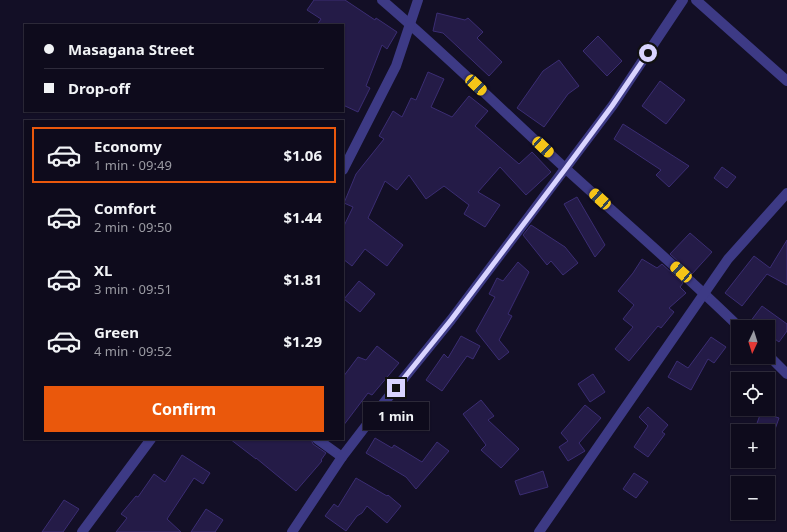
<!DOCTYPE html>
<meta charset="utf-8">
<style>
body{margin:0;font-family:"Noto Sans",sans-serif;background:#1c1929;color:#f1f3f6;height:100vh;display:flex;flex-direction:column;font-size:15px;white-space:nowrap}
*{box-sizing:border-box;margin:0}
p{font-size:13px;color:#9b9ba3}
.icon{flex:none;width:22px;height:22px;fill:none;stroke:currentColor;stroke-width:2;stroke-linecap:round;stroke-linejoin:round}
.map{position:relative;flex:1;overflow:hidden}
.sheet{position:absolute;left:24px;top:120px;width:320px;height:320px;display:flex;flex-direction:column;background:#0e0b1c;border-radius:0px;box-shadow:0 1px 3px #0004,0 0 0 1px #2e2b3b}
.sheet>*{flex:none}
.hud{position:absolute;left:24px;top:24px;width:320px;height:88px;border-radius:0px;box-shadow:0 1px 3px #0004,0 0 0 1px #2e2b3b;display:grid;align-content:center;height:88px;padding:0 20px;background:#0e0b1c}
.needle{width:26px;rotate:184deg}
.tools{position:absolute;left:731px;top:320px;display:grid;gap:8px}
.tools a{display:grid;place-items:center;width:44px;height:44px;border-radius:0px;background:#0e0b1c;box-shadow:0 1px 3px #0004,0 0 0 1px #2e2b3b;font-size:20px}
.end{position:absolute;width:18px;height:18px;margin:-9px;border:5px solid #d9d4ff;background:#111;box-shadow:0 0 0 2px #111}
.from{border-radius:50%}
.bubble{position:absolute;height:28px;border-radius:0px;background:#0e0b1c;box-shadow:0 1px 3px #0004,0 0 0 1px #2e2b3b;font-size:13px;font-weight:700;line-height:28px;text-align:center}
.car{position:absolute;width:12px;height:24px;margin:-12px -6px;border-radius:5px;box-shadow:0 0 3px 1px #0007;background:linear-gradient(#f5c518 24%,#345 0 40%,#f5c518 0 76%,#345 0 86%,#f5c518 0)}
.hud b{display:flex;align-items:center;gap:14px;height:38px;font-size:15px}
.hud b+b{border-top:1px solid #2e2b3b}
.hud i{width:10px;height:10px;background:#f1f3f6}
ul{padding:7px 0 0;list-style:none}
li{display:flex;align-items:center;gap:12px;height:56px;margin:0 8px 6px;padding:0 12px;border:2px solid transparent;border-radius:0px}
li div{flex:1}
li b{display:block;font-size:15px}
li em{font-style:normal;font-weight:700}
li.on{border-color:#ea580c}
li>.icon{width:36px;height:36px;stroke-width:1.5}
.primary-button{display:flex;gap:8px;margin-top:auto;padding:8px 20px}
.primary-button a{flex:1;height:46px;border-radius:0px;background:#ea580c;color:#fff;font-size:16px;font-weight:700;line-height:46px;text-align:center}
.map>svg:first-child{display:block}
</style>
<div class="map">
<svg width="787" height="532" viewBox="0 0 787 532">
<rect width="100%" height="100%" fill="#130f26"/>
<g fill="#241b47" stroke="#3b2d73">
<polygon points="314,0 345,0 375,20 376,18 397,32 387,49 382,45 366,86 370,88 358,112 343,105 343,25 317,25 321,19 307,10"/>
<polygon points="437,13 465,20 468,18 483,32 477,38 502,62 489,76 443,33 433,31"/>
<polygon points="598,36 622,61 607,76 583,51"/>
<polygon points="559,60 579,86 568,94 544,127 517,108 543,71"/>
<polygon points="428,72 444,79 431,107 452,117 469,96 488,111 475,126 519,164 532,152 551,172 526,195 500,167 478,192 500,205 485,227 464,214 469,205 444,186 426,199 409,175 397,190 385,181 368,218 403,245 387,266 365,249 352,266 343,259 343,228 353,207 344,203 356,174 384,139 379,136 393,111 402,117 411,98 416,100"/>
<polygon points="660,81 685,100 666,124 642,106"/>
<polygon points="623,124 689,166 669,187 656,175 661,170 614,139"/>
<polygon points="722,167 736,177 727,188 714,178"/>
<polygon points="577,197 605,245 595,257 564,204"/>
<polygon points="531,225 565,247 578,263 563,275 551,261 547,265 523,235"/>
<polygon points="690,233 712,252 692,274 670,254"/>
<polygon points="787,240 787,285 767,274 742,306 725,293 754,256 770,268"/>
<polygon points="642,259 657,268 662,264 683,283 680,287 686,293 669,308 674,312 661,328 658,326 629,361 615,349 633,327 623,319 634,305 618,291 633,273"/>
<polygon points="518,262 529,272 508,314 512,316 499,340 509,352 499,360 476,331 495,297 489,294 497,278 503,281"/>
<polygon points="359,281 375,294 360,312 344,299"/>
<polygon points="762,306 787,324 787,331 779,342 768,334 768,327 758,327 750,322"/>
<polygon points="461,336 480,346 473,359 467,356 442,391 426,380 444,354 448,358"/>
<polygon points="711,337 726,347 714,363 708,359 691,390 668,377 677,361 688,368"/>
<polygon points="377,346 399,363 372,395 368,393 343,426 343,377 358,357 366,360"/>
<polygon points="593,374 605,392 590,402 578,384"/>
<polygon points="481,400 494,416 488,420 519,449 501,468 481,450 486,445 463,414"/>
<polygon points="585,405 601,418 579,443 585,451 568,461 559,447 568,441 561,433"/>
<polygon points="648,407 668,425 662,432 665,434 648,457 634,447 648,426 639,417"/>
<polygon points="761,412 779,418 773,435 768,433 768,431 761,431 755,429"/>
<polygon points="375,438 392,448 394,445 422,462 437,442 449,451 416,489 406,477 366,453"/>
<polygon points="230,439 311,439 313,444 326,453 321,460 322,461 296,491 256,458 256,459"/>
<polygon points="182,455 210,473 203,484 194,478 167,519 181,532 116,532 127,518 121,514 136,496 138,497 154,474 165,482"/>
<polygon points="543,471 548,487 520,495 515,481"/>
<polygon points="634,473 648,482 636,498 623,489"/>
<polygon points="356,478 387,496 388,495 401,506 387,523 367,506 362,513 357,516 346,531 325,516 334,504 338,507"/>
<polygon points="64,500 79,509 63,532 42,532"/>
<polygon points="206,509 223,520 215,532 191,532"/>
</g>
<g fill="none" stroke-linecap="round" stroke-linejoin="round">
<g stroke="#3d3a85" stroke-width="10">
<path d="M382,0C445,54 504,112 565,168C623,221 683,272 739,327"/>
<polyline points="696,0 787,81"/>
<polyline points="343,170 396,66 418,0"/>
<polyline points="768,355 787,374"/>
<polyline points="317,439 342,457"/>
<polyline points="82,532 151,439"/>
<polyline points="292,532 342,457 378,410 451,320 613,105 683,0"/>
<polyline points="539,532 728,259 787,193"/>
</g>
</g>
<g fill="none" stroke-linecap="round" stroke-linejoin="round">
<polyline stroke="#d9d4ff" stroke-width="5" points="396,388 451,320 566,168 612,106 648,53"/>
</g>
</svg>
<div class="tools">
<a><svg class="needle" viewBox="-14 -14 28 28"><path d="M0-13l5 13h-10z" fill="#e53935"/><path d="M0 13l5-13h-10z" fill="#9b9ba3"/></svg></a>
<a><svg class="icon" aria-label="locate" viewBox="0 0 24 24"><circle cx="12" cy="12" r="6"/><path d="M12 2v4M12 18v4M2 12h4M18 12h4"/></svg></a>
<a>+</a>
<a>−</a>
</div>
<i class="end from" style="left:648px;top:53px"></i>
<i class="end" style="left:396px;top:388px"></i>
<div class="bubble" style="left:363px;top:402px;width:66px">1 min</div>
<i class="car" style="left:476px;top:85px;rotate:133deg"></i>
<i class="car" style="left:543px;top:147px;rotate:133deg"></i>
<i class="car" style="left:600px;top:199px;rotate:312deg"></i>
<i class="car" style="left:681px;top:272px;rotate:312deg"></i>
<div class="hud">
<b><i class="from"></i>Masagana Street</b>
<b><i></i>Drop-off</b>
</div>
<section class="sheet">
<ul>
<li class="on"><svg class="icon" aria-label="car" viewBox="0 0 24 24"><path d="M5 17H2v-5l4-1 3-4h7l3 4 3 1v5h-3M9 17h6M6 11h13"/><circle cx="7" cy="17" r="2"/><circle cx="17" cy="17" r="2"/></svg><div><b>Economy</b><p>1 min · 09:49</p></div><em>$1.06</em></li>
<li><svg class="icon" aria-label="car" viewBox="0 0 24 24"><path d="M5 17H2v-5l4-1 3-4h7l3 4 3 1v5h-3M9 17h6M6 11h13"/><circle cx="7" cy="17" r="2"/><circle cx="17" cy="17" r="2"/></svg><div><b>Comfort</b><p>2 min · 09:50</p></div><em>$1.44</em></li>
<li><svg class="icon" aria-label="car" viewBox="0 0 24 24"><path d="M5 17H2v-5l4-1 3-4h7l3 4 3 1v5h-3M9 17h6M6 11h13"/><circle cx="7" cy="17" r="2"/><circle cx="17" cy="17" r="2"/></svg><div><b>XL</b><p>3 min · 09:51</p></div><em>$1.81</em></li>
<li><svg class="icon" aria-label="car" viewBox="0 0 24 24"><path d="M5 17H2v-5l4-1 3-4h7l3 4 3 1v5h-3M9 17h6M6 11h13"/><circle cx="7" cy="17" r="2"/><circle cx="17" cy="17" r="2"/></svg><div><b>Green</b><p>4 min · 09:52</p></div><em>$1.29</em></li>
</ul>
<div class="primary-button"><a>Confirm</a></div>
</section>
</div>
